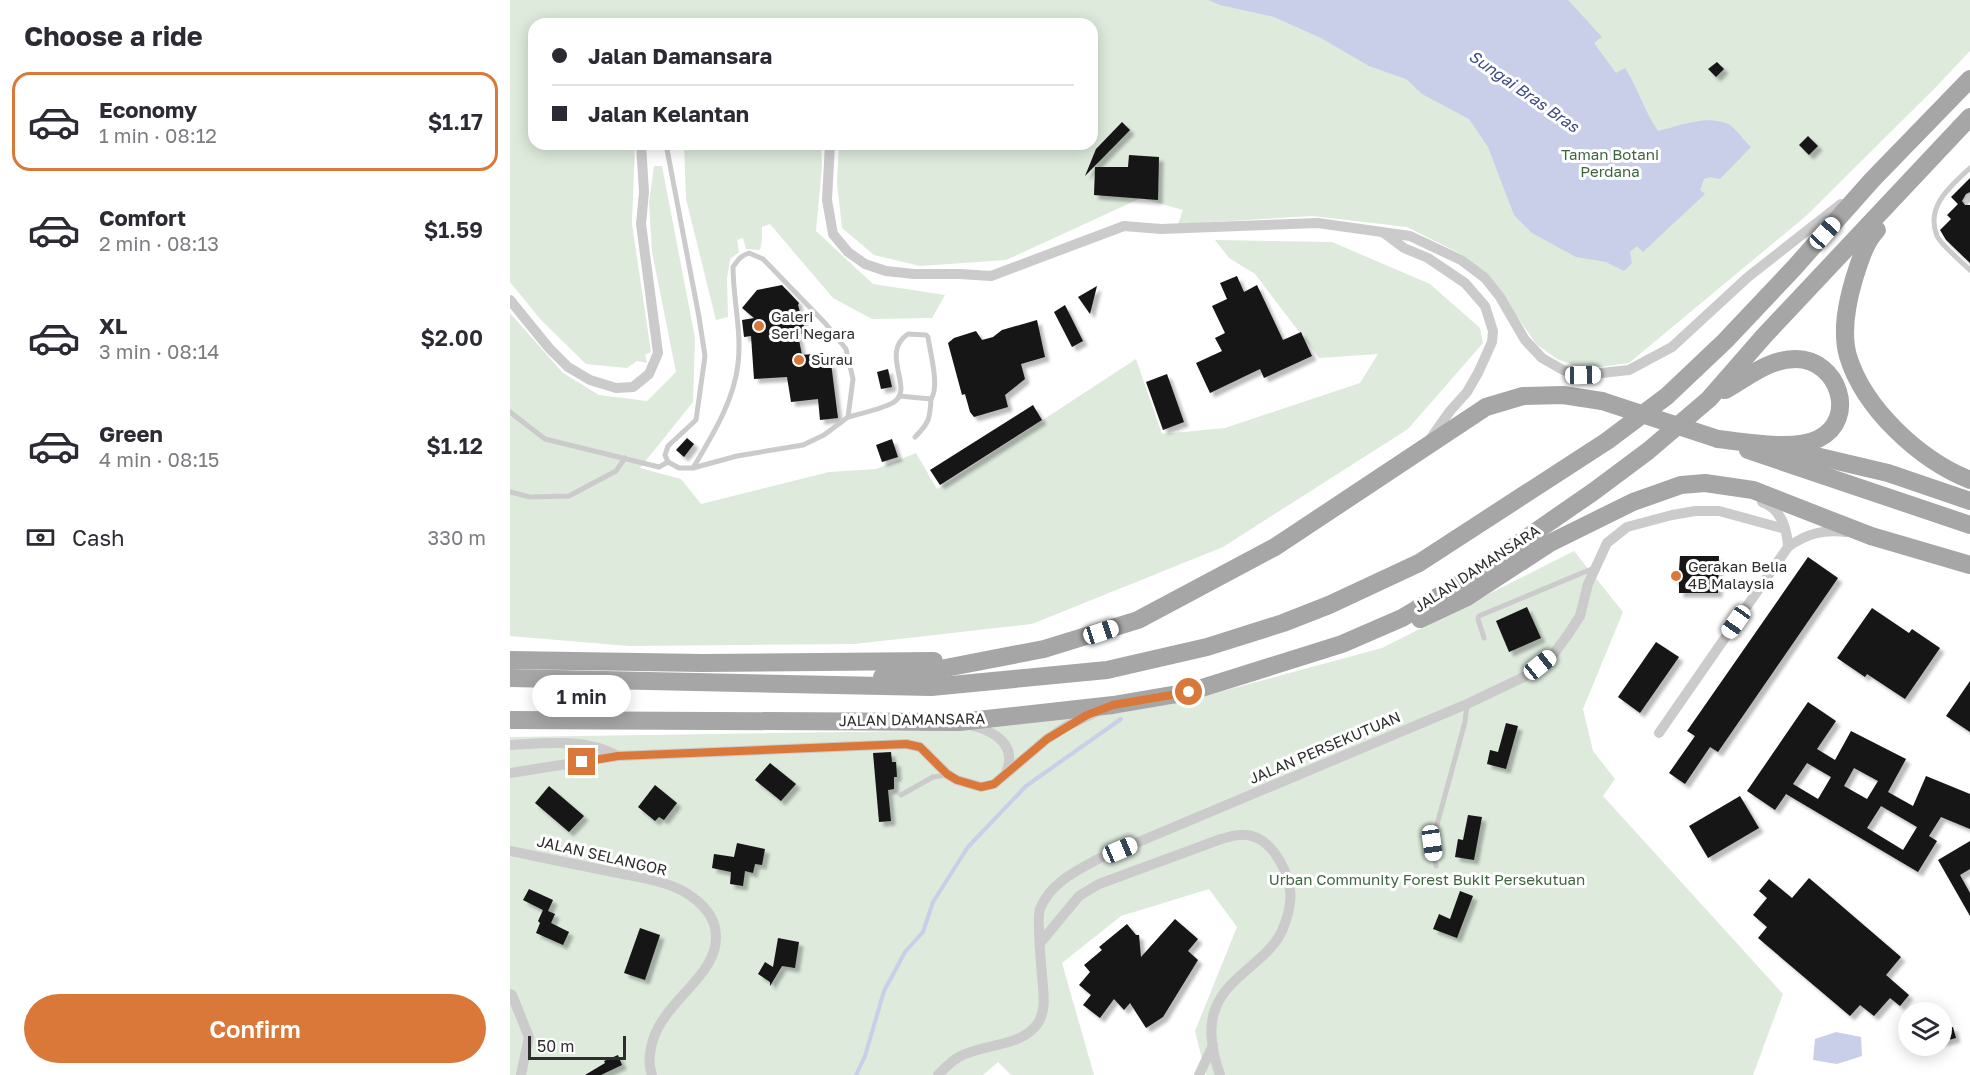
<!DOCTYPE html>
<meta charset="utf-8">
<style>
body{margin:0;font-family:"Golos Text",sans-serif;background:#f7f7f7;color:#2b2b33;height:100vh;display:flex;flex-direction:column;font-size:22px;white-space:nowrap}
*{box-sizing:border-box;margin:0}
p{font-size:20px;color:#7c7c81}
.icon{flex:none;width:33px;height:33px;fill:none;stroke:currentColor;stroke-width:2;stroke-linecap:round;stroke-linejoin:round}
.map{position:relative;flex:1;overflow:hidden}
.side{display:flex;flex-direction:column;background:#fff;width:510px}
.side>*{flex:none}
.hud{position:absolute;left:18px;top:18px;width:570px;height:132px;border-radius:18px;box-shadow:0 3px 15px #0003;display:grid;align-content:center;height:132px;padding:0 24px;background:#fff}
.fabs{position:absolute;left:1388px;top:1002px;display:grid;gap:12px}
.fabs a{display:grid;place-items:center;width:54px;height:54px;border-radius:50%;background:#fff;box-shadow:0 3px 15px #0003;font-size:30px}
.scale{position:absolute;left:18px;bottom:15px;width:98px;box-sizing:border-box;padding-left:6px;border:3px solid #2e2e2e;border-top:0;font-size:16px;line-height:21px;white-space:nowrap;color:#2e2e2e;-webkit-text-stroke:4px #fff;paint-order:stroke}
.end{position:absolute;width:27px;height:27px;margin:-14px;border:8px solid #da783a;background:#fff;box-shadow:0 0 0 3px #fff}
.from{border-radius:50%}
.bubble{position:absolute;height:42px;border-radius:21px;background:#fff;box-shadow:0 3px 15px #0003;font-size:20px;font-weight:600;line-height:42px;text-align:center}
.car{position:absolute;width:18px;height:36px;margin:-18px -9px;border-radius:8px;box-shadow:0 0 4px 2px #0007;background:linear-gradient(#fff 24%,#345 0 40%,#fff 0 76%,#345 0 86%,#fff 0)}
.hud b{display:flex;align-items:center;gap:21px;height:57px;font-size:22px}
.hud b+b{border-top:2px solid #e1e1e2}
.hud i{width:15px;height:15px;background:#2b2b33}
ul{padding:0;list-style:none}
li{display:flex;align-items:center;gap:18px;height:99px;margin:0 12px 9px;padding:0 12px;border:3px solid transparent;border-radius:18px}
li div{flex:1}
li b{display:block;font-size:22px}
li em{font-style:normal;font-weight:600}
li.selected{border-color:#da783a}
li>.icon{width:54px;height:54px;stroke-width:1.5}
h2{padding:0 24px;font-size:27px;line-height:72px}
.pay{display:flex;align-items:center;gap:15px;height:66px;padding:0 24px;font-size:22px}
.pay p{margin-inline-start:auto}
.action{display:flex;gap:12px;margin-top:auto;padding:12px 24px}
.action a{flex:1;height:69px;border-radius:36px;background:#da783a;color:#fff;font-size:24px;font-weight:600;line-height:69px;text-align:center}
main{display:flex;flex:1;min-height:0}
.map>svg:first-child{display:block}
</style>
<main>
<section class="side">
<h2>Choose a ride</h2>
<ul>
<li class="selected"><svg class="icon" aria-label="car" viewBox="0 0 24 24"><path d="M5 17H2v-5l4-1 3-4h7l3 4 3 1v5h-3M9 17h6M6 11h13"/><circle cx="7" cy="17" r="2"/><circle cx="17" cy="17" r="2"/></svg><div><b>Economy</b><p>1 min · 08:12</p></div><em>$1.17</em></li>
<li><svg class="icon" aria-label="car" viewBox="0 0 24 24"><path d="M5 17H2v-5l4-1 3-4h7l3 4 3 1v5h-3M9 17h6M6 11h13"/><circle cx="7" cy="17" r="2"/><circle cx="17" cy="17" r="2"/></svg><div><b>Comfort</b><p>2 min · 08:13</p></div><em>$1.59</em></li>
<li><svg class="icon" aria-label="car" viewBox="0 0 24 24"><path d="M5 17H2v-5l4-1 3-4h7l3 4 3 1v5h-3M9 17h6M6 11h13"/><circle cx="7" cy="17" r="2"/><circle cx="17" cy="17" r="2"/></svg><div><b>XL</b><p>3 min · 08:14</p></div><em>$2.00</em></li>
<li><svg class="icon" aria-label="car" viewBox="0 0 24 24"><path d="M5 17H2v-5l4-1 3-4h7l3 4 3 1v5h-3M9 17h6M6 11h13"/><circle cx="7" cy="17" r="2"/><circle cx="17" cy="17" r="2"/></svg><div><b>Green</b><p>4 min · 08:15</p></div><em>$1.12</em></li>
</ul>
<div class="pay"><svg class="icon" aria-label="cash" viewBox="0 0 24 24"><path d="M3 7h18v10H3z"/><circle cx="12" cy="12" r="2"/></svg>Cash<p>330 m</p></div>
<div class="action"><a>Confirm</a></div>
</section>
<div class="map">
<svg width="1460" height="1075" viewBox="0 0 1460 1075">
<defs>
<filter id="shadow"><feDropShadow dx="4.5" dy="4.5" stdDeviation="1.5" flood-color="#0004"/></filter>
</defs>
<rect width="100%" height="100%" fill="#fff"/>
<g fill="#ddeadc">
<polygon points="0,0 1460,0 1460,51 1426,87 1296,216 1119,363 1075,369 1047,359 1026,344 980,277 951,254 897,227 802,216 668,224 673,210 631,198 496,260 410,266 364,255 332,228 327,183 329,144 582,144 582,24 24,24 24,144 125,144 122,224 141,352 135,355 137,363 127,361 117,368 76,364 31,320 0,282"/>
<polygon points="174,144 311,144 312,165 306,231 363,284 435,295 422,318 362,319 323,298 260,224 252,227 252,239 250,250 236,249 233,238 227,240 229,252 220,259 217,279 218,317 206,320 176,199"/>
<polygon points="144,166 152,166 185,338 183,402 130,468 171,479 191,504 319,472 366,469 406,453 427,489 626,359 652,434 715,428 850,383 868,354 809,358 745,274 719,258 705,240 822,242 920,284 970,328 973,343 898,429 713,547 522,624 345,644 119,646 0,636 0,313 53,373 89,395 137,401 166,372 142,252 139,203"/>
<polygon points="1064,551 1113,612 1073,709 1083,751 1105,779 1093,796 1273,994 1243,1075 696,1075 685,1031 727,927 699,889 611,916 552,963 584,1075 501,1075 488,1062 473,1075 0,1075 0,737 407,731 602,714 680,700 872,648"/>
</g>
<g fill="#c9cee9">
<path d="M698,0H1058L1092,37L1084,43L1106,73L1115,68C1129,90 1134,111 1148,131C1169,126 1197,114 1218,124C1226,128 1234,141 1241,147L1210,179L1200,177L1194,179L1190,190L1195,194L1133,252L1127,246L1120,252L1122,263L1114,271L1096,262L1066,257L1022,233L1004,215L978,147L959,119L912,94L896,79L859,66L811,38L764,17L710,5Z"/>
<polygon points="1326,1032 1351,1037 1352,1056 1327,1064 1303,1060 1305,1039"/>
</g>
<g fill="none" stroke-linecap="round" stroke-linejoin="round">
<polyline stroke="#c9cee9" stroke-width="4" points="346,1075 355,1056 374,991 395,952 413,932 423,902 458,847 516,786 611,719"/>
</g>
<g fill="#151515" fill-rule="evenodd" filter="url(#shadow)">
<polygon points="1207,62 1214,69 1206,77 1198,69"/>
<polygon points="612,122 620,130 575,176 586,149"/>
<polygon points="1298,136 1308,146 1299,155 1289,145"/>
<polygon points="619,155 649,157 648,200 584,195 585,167 618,167"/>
<polygon points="1460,178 1460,192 1456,194 1452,201 1455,205 1460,205 1460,263 1436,240 1430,230 1441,219 1437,215 1448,204 1441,197"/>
<polygon points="727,276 734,292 747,285 773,340 791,332 802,356 754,378 750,369 700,393 686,363 712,351 705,338 715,333 702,306 717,299 710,283"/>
<polygon points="272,285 289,303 288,305 296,333 288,335 292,355 313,353 315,364 321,363 328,418 310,420 308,399 281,402 277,377 244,379 241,336 234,337 232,320 244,318 232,308 247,290"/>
<polygon points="587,286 580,314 568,297"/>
<polygon points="555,305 573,341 562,347 544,312"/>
<polygon points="527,320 535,357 511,364 515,379 495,395 498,407 464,417 460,412 455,394 452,395 438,343 444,338 466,331 472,340 483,337 492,330"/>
<polygon points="378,369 382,387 371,389 367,372"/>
<polygon points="657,374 674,422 653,430 636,382"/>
<polygon points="523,405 532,420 430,485 420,470"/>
<polygon points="177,438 184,444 174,457 166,450"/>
<polygon points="382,439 388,457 372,462 366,445"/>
<polygon points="1170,556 1209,556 1208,593 1169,593 1169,580 1163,580 1163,570 1169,570"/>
<polygon points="1298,557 1328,578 1208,752 1200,747 1175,784 1159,773 1185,736 1177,731"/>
<polygon points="1017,607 1031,638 999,652 986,621"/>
<polygon points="1362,608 1399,633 1402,629 1430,648 1395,699 1357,674 1355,677 1327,658"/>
<polygon points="1146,642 1169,657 1130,713 1108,697"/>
<polygon points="1460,681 1460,732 1436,716"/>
<path d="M1298,702L1326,721L1307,749L1325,760L1341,731L1396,759L1378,792L1403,806L1416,776L1460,794V829L1431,817L1419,836L1427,841L1408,872L1276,794L1265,810L1237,791ZM1297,763L1321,777L1308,799L1283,784ZM1344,768L1368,781L1357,799L1334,786ZM1371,806L1407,827L1393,850L1357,828Z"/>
<polygon points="996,723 1008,726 996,769 977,764 980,750 988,752"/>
<polygon points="381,752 382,762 386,762 387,777 384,777 384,789 378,790 381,821 369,822 363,753"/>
<polygon points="260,763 286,784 271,801 245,780"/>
<polygon points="145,785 167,803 154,820 149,817 145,821 128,807"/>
<polygon points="39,786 74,816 59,832 25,803"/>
<polygon points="1230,796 1249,828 1198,858 1179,826"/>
<polygon points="958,815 972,817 964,860 945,857 948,839 953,840"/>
<polygon points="1460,841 1460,869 1450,875 1460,893 1460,916 1428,860"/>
<polygon points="227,843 255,849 252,865 245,864 243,873 235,871 233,886 220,884 221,872 202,868 204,854 224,857"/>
<polygon points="1299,878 1391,957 1376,975 1399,995 1390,1006 1380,998 1364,1016 1350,1005 1340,1016 1248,938 1257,927 1243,915 1257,898 1249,891 1259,879 1282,898"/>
<polygon points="19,889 43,900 38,911 45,914 41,923 59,932 53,945 26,933 30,923 28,921 33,910 13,900"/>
<polygon points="950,891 963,896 947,938 923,929 929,914 940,919"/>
<polygon points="665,919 688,939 678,951 688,960 653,1017 636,1028 620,1003 614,1010 604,999 590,1018 573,1005 581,995 569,985 580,972 574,965 592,950 589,947 617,924 626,935 629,935 631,957"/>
<polygon points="130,928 150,935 135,980 114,973"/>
<polygon points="268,938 289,942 285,968 272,966 260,986 260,982 248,974 255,962 263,967"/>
<polygon points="1443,1027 1446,1038 1431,1042 1431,1030"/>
<polygon points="108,1055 112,1065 91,1075 75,1075 95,1063 94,1061"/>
</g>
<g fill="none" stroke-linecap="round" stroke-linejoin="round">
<g stroke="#cbcbcb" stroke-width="5">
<path d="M156,144L189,317L195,356L186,420L158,446L155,455L158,462L169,468H183L227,456L293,445L314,435L338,417L343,379L336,349L315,323L253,259L239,253C230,256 228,260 223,267C223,299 232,332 228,364C224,401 202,436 183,468"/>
<path d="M1460,168C1441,186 1415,206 1427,236C1431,245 1452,262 1460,270"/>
<polyline points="1457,201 1460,197"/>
<polyline points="0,412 35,439 149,467 158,462"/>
<path d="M338,417C350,414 375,408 384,402C405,389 369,353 398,334L416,335L418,337C420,352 430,387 421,399L389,396"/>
<path d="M405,437C419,423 420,419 421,399"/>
<polyline points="0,492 20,497 59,496 106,471 115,458"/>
<polyline points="974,638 968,619 969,616 1084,568"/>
<polyline points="391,795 423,777 436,775"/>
<polyline points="926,866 922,843 955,722 957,704"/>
</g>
<g stroke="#cbcbcb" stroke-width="10">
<polyline points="320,144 317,200 323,234 338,252 355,264 376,271 404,274 450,274 481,276 614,226 651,229 808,223 900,236 951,260 975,278 990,297 1015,340 1032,358 1053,370 1073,375 1119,370 1162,347 1238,277 1331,204"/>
<polyline points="874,233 894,248 918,258 955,283 975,306 983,331 982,342 968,373 957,392 940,411 921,438"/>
<polyline points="0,300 39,348 58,367 80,380 106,388 123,387 139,374 148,353 131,224 134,192 131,144"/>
<path d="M1252,502C1271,509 1277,528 1278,547"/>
<path d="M460,725C484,731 508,744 496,773"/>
<path d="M1149,733L1278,547C1296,534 1313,529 1336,532"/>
<path d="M0,745C36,743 75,738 108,756"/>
<polyline points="0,773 108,756 396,744 410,747 437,774 447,780 471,787 484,784 537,739 557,726 586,712"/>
<path d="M0,851C34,858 69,865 103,872C126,877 152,880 173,891C187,899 202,912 205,928C215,975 149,1000 141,1048C139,1057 139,1067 142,1075"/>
<path d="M531,942L569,896L589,884L711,839C716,838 723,835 729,835C758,832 776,865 780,890C782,903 777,919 772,931C757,962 719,975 706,1007C697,1028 703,1055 710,1075"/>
<polyline points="0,994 2,995 19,1037 11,1075"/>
<path d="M428,1075C434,1069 441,1061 449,1057C473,1043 511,1048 528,1023C535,1012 534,999 533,987C532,973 526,919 530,909C540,883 566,871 588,859L957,704L1018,675L1043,655L1059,633L1070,616L1078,584L1097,543L1117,527L1162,515L1185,511H1209L1275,529"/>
<polyline points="689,1075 703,1045"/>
</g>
<g stroke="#a6a6a6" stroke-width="18">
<path d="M1367,230C1354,244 1350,261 1344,279C1337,303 1331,331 1338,356C1354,409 1410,460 1460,480"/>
<path d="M1208,439C1234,442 1284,451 1308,439C1349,419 1328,359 1286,359C1258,359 1237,378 1215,390"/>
<polyline points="1276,449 1378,473 1460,501"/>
<polyline points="1238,450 1460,525"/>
<polyline points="910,619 957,597 1040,543 1123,502 1171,485 1195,483 1243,490 1361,536 1460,565"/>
<polyline points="0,660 192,663 424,661"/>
<polyline points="372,677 420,671 534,649 628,620 765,547 976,407 1013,396 1053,395 1092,401"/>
<polyline points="0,678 421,687 597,670 697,647 773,623 819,605 909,563 1097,441 1157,396 1215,341 1284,268 1362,180 1460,79"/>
<polyline points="0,720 449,722 603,705 679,692 832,644 892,618 951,583 1083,492 1138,451 1199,399 1254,336 1460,117"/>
</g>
<polyline stroke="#a6a6a6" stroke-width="18" points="1092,401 1208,439"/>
</g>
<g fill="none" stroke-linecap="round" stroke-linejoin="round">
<polyline stroke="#da783a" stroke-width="8" points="72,762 108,756 396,744 410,747 437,774 447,780 471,787 484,784 537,739 577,715 603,705 679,692"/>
</g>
<g fill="#da783a" stroke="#fff" stroke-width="2">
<circle cx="249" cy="326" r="6"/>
<circle cx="289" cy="360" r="6"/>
<circle cx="1166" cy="576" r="6"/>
</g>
<g text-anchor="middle" stroke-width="6" stroke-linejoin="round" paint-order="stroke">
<g font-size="15" fill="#3e663e" stroke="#fff">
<text x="1100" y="160">Taman Botani<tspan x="1100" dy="17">Perdana</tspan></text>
<text x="917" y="885">Urban Community Forest Bukit Persekutuan</text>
</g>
<g font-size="15" fill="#2e2e2e" stroke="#fff" text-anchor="start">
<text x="261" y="322">Galeri<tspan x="261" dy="17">Seri Negara</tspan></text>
<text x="301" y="365">Surau</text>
<text x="1178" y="572">Gerakan Belia<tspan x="1178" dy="17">4B Malaysia</tspan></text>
</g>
<g font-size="15" fill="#2e2e2e" stroke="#fff">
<text transform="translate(967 569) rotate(-33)" y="5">JALAN DAMANSARA</text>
<text transform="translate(402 720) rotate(-1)" y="5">JALAN DAMANSARA</text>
<text transform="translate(815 748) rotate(-23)" y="5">JALAN PERSEKUTUAN</text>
<text transform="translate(92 856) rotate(13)" y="5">JALAN SELANGOR</text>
</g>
<g font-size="16" font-style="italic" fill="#414c8b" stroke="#fff">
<text transform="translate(1014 91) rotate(35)" y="6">Sungai Bras Bras</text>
</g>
</g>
</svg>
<div class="fabs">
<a><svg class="icon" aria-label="layers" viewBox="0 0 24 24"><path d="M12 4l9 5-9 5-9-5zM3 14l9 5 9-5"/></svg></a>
</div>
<div class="scale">50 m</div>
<i class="end from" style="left:679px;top:692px"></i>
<i class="end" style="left:72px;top:762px"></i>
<div class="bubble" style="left:22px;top:675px;width:99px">1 min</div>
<i class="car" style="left:1315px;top:233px;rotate:42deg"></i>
<i class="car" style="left:1073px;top:375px;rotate:89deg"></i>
<i class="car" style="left:1226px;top:622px;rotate:215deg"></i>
<i class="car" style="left:591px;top:632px;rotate:72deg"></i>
<i class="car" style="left:1030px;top:665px;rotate:51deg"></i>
<i class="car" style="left:922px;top:843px;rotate:172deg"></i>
<i class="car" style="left:610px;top:850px;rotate:67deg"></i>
<div class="hud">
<b><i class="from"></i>Jalan Damansara</b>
<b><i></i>Jalan Kelantan</b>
</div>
</div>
</main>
